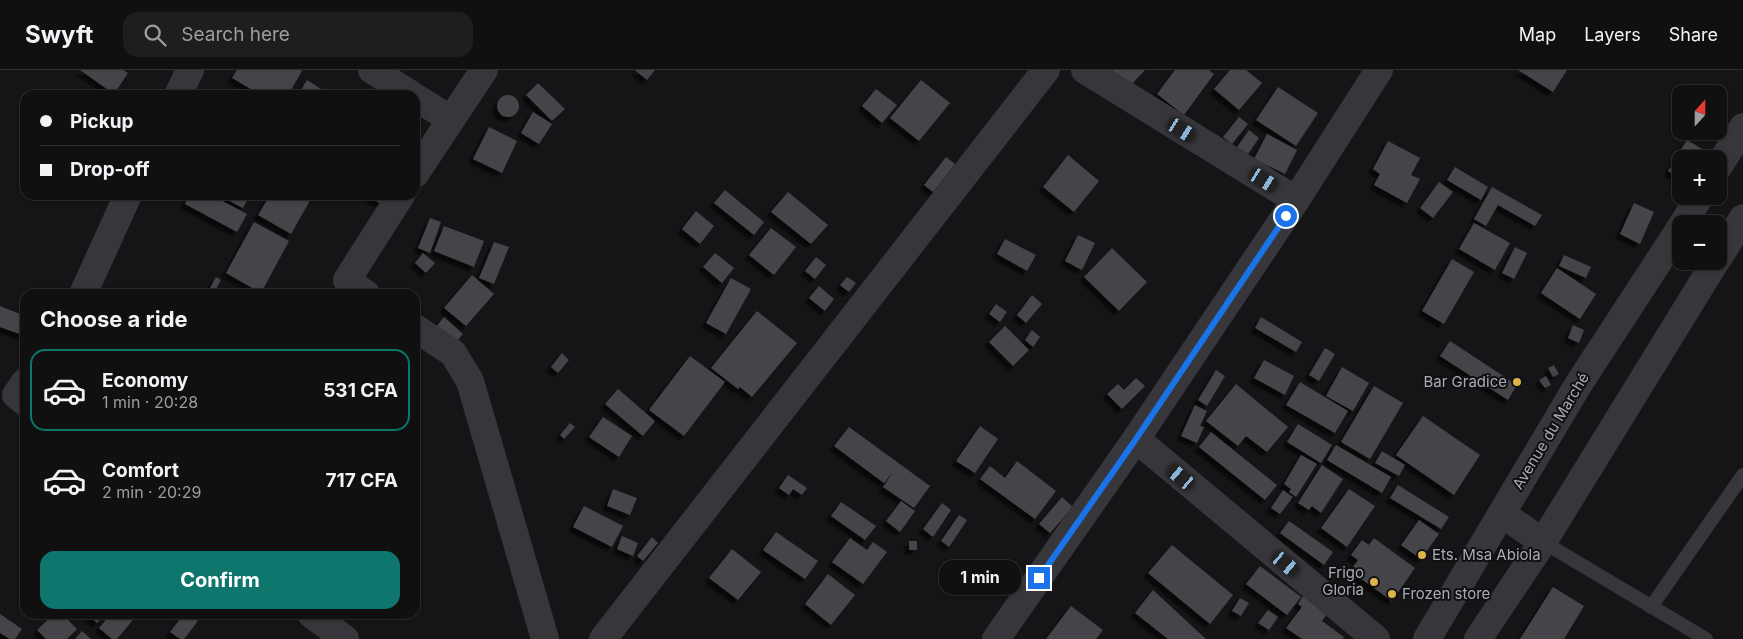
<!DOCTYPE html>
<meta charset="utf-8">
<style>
body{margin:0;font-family:Inter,sans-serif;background:#1e1e1f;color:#f1f3f6;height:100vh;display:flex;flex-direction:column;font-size:19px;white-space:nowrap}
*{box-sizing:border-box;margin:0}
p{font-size:16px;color:#9c9d9f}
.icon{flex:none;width:28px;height:28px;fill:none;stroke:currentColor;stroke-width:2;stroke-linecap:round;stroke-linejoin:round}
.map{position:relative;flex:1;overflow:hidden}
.sheet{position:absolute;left:20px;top:219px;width:400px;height:330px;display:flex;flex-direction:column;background:#101011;border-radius:15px;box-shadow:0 1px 4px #0004,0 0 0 1px #303031}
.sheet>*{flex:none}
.top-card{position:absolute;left:20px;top:20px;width:400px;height:110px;border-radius:15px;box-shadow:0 1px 4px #0004,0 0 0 1px #303031;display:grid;align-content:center;height:110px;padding:0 20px;background:#101011}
.needle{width:32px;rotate:21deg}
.controls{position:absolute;left:1672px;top:15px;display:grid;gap:10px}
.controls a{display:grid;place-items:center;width:55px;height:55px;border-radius:10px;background:#101011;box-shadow:0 1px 4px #0004,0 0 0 1px #303031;font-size:25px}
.end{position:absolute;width:22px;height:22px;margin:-11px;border:6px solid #1a73e8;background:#fff;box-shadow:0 0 0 2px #fff}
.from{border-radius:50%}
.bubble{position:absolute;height:35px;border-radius:15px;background:#101011;box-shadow:0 1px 4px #0004,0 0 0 1px #303031;font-size:16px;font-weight:700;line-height:35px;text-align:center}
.car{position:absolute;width:15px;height:30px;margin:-15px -8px;border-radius:6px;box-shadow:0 0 4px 1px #0007;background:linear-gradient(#222 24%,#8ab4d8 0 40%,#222 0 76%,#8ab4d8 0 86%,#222 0)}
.top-card b{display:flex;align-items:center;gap:18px;height:48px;font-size:19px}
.top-card b+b{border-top:1px solid #303031}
.top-card i{width:12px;height:12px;background:#f1f3f6}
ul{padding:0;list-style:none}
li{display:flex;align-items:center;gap:15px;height:82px;margin:0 10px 8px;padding:0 10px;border:2px solid transparent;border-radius:15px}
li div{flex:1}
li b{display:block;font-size:19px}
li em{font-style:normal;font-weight:700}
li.current{border-color:#0f766e}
li>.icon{width:45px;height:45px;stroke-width:1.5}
h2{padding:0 20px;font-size:22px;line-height:60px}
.action{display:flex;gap:10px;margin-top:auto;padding:10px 20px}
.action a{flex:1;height:58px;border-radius:15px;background:#0f766e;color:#fff;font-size:20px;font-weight:700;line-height:58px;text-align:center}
header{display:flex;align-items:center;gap:30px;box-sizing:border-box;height:70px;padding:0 25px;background:#101011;border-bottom:1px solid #303031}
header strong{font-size:24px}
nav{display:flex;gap:28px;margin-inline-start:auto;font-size:18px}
.search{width:350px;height:45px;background:#1e1e1f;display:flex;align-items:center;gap:12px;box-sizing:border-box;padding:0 18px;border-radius:15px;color:#9c9d9f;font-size:19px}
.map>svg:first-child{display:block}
</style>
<header>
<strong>Swyft</strong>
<div class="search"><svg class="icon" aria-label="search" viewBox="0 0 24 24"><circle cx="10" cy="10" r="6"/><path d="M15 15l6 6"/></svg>Search here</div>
<nav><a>Map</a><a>Layers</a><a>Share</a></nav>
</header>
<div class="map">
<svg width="1743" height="569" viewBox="0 0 1743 569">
<defs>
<filter id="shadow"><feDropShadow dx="-4.5" dy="4.5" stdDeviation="1" flood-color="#0009"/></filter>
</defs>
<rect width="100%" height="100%" fill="#151517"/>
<g fill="#444549" filter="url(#shadow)">
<polygon points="80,0 123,0 128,3 114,24"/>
<polygon points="237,0 300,0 302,1 288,25 261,25 232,8"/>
<polygon points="635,0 655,0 647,10"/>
<polygon points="1112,0 1145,0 1130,16"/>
<polygon points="1175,0 1209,0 1214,4 1184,45 1157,24"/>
<polygon points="1230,0 1246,0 1262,13 1239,40 1214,19"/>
<polygon points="1518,0 1567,0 1553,22"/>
<polygon points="307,10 326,22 324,25 298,25"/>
<polygon points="921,10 950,33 919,71 890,48"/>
<polygon points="538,13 565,39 552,51 526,25"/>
<polygon points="1278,17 1318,43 1296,76 1256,50"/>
<polygon points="876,19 897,35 882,53 862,36"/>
<circle cx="508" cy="36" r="11"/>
<polygon points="533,42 552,54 539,74 521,63"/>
<polygon points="1239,47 1248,54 1232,74 1223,67"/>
<polygon points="489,57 517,71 502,103 473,89"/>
<polygon points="1249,60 1259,68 1248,84 1237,77"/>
<polygon points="1267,64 1297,80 1285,104 1254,89"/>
<polygon points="1687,70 1704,80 1698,89 1686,89 1678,84"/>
<polygon points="1388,71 1420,88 1411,105 1420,109 1407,133 1374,115 1380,104 1373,99"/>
<polygon points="1068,85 1099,111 1074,142 1043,117"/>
<polygon points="946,87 955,94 933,122 924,115"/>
<polygon points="1677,88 1681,91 1681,109 1668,101"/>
<polygon points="1455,97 1488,117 1481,130 1447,110"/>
<polygon points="1439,112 1453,122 1433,148 1420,138"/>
<polygon points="1492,117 1542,145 1535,156 1498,135 1486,156 1474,149"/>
<polygon points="725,120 764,152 754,165 714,133"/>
<polygon points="788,122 828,155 811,174 771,142"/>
<polygon points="189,125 211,125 247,144 237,162 185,134"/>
<polygon points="225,125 250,125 243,138 224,128"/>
<polygon points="270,125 313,125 291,164 258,145"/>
<polygon points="366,125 394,125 386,137"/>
<polygon points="1634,133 1654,142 1640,174 1620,164"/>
<polygon points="696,141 714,156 700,174 682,159"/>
<polygon points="430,148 441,152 430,183 418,178"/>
<polygon points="254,152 289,171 261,223 226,203"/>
<polygon points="1474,153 1510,173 1495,200 1459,179"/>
<polygon points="444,156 484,171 474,197 434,181"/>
<polygon points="771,158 796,177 774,205 749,185"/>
<polygon points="1078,165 1095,173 1082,200 1065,191"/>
<polygon points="1005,169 1036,185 1027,201 997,184"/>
<polygon points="494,172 509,177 494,214 479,208"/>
<polygon points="1515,177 1527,183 1514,209 1502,203"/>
<polygon points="1112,178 1147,212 1119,241 1084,207"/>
<polygon points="423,183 435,193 426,203 415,193"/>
<polygon points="715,183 734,198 722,213 703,197"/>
<polygon points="1564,185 1591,197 1586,208 1559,196"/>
<polygon points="816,187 826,195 815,209 805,201"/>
<polygon points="1452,189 1474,202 1444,254 1422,241"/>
<polygon points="1557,198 1596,224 1580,249 1541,223"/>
<polygon points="472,205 494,224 466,256 444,238"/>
<polygon points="216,207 221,210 214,223 209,220"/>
<polygon points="847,207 856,213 849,222 840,215"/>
<polygon points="731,208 751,219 726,264 706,253"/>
<polygon points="819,216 834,229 825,241 809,228"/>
<polygon points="1032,225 1042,234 1026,253 1017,245"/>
<polygon points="996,234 1007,242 1000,252 989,244"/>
<polygon points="0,236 25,246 25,266 0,257"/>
<polygon points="757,241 797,273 752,327 740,317 738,319 711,298"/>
<polygon points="444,247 463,264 452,277 433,261"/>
<polygon points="1261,247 1302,272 1296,282 1255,258"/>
<polygon points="1573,255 1584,260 1579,273 1568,268"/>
<polygon points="1005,256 1029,280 1013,296 989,272"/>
<polygon points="1032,260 1040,267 1033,277 1025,270"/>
<polygon points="1450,271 1517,315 1508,330 1440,286"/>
<polygon points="1325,278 1335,284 1319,311 1309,305"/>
<polygon points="562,283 569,290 558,303 551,297"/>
<polygon points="690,286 725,312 684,366 649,340"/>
<polygon points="1264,290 1294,306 1285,325 1254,308"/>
<polygon points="1554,295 1559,304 1553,307 1548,298"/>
<polygon points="1342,297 1369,313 1353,341 1326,326"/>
<polygon points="1216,300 1225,306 1207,336 1198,330"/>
<polygon points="1546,306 1551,315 1545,318 1539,310"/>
<polygon points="1136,308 1145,316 1122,339 1107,324 1118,314 1124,320"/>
<polygon points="1300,312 1348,341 1335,363 1286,335"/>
<polygon points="1236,314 1288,357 1267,382 1246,366 1238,376 1206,351"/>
<polygon points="1374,316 1403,333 1370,389 1341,372"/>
<polygon points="618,319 655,351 643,366 605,334"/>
<polygon points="1195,335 1207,341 1200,356 1204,357 1197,373 1181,366"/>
<polygon points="1423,346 1480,385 1454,425 1396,385"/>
<polygon points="603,347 632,366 619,387 589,367"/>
<polygon points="570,353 575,357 564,369 560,365"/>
<polygon points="1298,354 1332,375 1321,393 1287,372"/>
<polygon points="980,356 998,369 975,403 956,391"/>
<polygon points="849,357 930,416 914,438 883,417 893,402 884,413 834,376"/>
<polygon points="1211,362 1277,415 1265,430 1199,377"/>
<polygon points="1336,375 1391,407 1382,423 1327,390"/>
<polygon points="1382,381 1405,395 1399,406 1375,393"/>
<polygon points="1301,385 1317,394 1296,427 1289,422 1291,419 1284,414"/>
<polygon points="1017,391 1056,421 1035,449 980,409 990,396 1005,408"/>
<polygon points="1322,395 1343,409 1321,443 1312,436 1309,440 1298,433"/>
<polygon points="788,405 807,418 802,425 793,419 789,425 779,418"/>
<polygon points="1398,415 1449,447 1441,459 1390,428"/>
<polygon points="613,419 637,428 630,445 607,436"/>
<polygon points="1349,419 1375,436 1347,477 1321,458"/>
<polygon points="1283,420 1293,427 1280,444 1271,438"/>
<polygon points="1062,427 1073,437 1050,463 1039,454"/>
<polygon points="901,431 915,441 900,462 886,451"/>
<polygon points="841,432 876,456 865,470 831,446"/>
<polygon points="942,433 951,440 933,467 923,459"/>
<polygon points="584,436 623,456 612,477 573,457"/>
<polygon points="959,445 967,450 949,477 941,471"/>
<polygon points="1419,450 1439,464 1421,489 1401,475"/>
<polygon points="1289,451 1333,482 1324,495 1280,463"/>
<polygon points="776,462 818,491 805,509 763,480"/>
<polygon points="622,466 638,473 633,486 617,479"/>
<polygon points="652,467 658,473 643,491 637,486"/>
<polygon points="850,468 867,480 873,472 887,482 863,514 832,492"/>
<polygon points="1374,468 1415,498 1392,531 1350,501 1358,490 1351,485 1362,470 1369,475"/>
<rect x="909" y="471" width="8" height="9"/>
<polygon points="1172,475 1233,525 1210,554 1148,503"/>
<polygon points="732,479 761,502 738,530 709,508"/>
<polygon points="1260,496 1301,527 1287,545 1246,514"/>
<polygon points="828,504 855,525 831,555 805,534"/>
<polygon points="1553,517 1584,536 1564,569 1520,569"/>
<polygon points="1153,520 1206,569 1168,569 1135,543"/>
<polygon points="1303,526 1328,543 1322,551 1344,567 1343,569 1302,569 1286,558 1302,537 1298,534"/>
<polygon points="1240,528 1249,533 1241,546 1232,541"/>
<polygon points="1071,536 1103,560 1096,569 1046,569"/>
<polygon points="1268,540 1278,547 1269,560 1258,553"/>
<polygon points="0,544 22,559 15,569 10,569 0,563"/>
<polygon points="54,544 62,544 77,559 67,569 46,569 37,560"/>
<polygon points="87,544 101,544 103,546 97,553"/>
<polygon points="111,544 138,544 117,569 112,569 99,558"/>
<polygon points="184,544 188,544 198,551 184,569 180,569 170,562"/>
<polygon points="82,561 91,569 75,569"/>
</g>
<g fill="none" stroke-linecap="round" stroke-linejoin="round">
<g stroke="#37373b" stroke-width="14">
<polyline points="1543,472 1706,569"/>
<polyline points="1651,537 1743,405"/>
</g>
<g stroke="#37373b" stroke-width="28">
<polyline points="372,0 412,25"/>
<polyline points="1085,0 1296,130"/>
<polyline points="178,25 190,0"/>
<polyline points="415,27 450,49"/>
<polyline points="1719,96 1743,57"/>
<polyline points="415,104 484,0"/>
<polyline points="1683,154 1700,126"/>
<polyline points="1719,187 1743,148"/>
<polyline points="83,224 128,125"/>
<polyline points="366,224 347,210 401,125"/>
<polyline points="415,258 453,283 470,311 545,569"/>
<polyline points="25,312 16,325 25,332"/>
<polyline points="1136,369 1376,569"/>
<polyline points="1502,444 1543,472"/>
<polyline points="311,544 345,569"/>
<polyline points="603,569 1046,0"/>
<polyline points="996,569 1136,369 1296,130 1379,0"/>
<polyline points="1427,569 1578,315 1681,157"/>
<polyline points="1478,569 1543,472 1716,191"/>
</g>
</g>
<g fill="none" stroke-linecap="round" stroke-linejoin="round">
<polyline stroke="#1a73e8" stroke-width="6" points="1039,508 1136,369 1286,146"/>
</g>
<g fill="#dbb349" stroke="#101012" stroke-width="2">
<circle cx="1517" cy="312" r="5"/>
<circle cx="1422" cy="485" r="5"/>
<circle cx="1374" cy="512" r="5"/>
<circle cx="1392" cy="524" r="5"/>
</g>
<g text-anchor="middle" stroke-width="4" stroke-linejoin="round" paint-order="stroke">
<g font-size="15" fill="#a9acb5" stroke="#101012" text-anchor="end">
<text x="1507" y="317">Bar Gradice</text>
<text x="1432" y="490" text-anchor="start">Ets. Msa Abiola</text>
<text x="1364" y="508">Frigo<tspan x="1364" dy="17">Gloria</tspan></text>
<text x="1402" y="529" text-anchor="start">Frozen store</text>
</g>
<g font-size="15" fill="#a9acb5" stroke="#101012">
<text transform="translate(1551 361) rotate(-59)" y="5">Avenue du Marché</text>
</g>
</g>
</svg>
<div class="controls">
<a><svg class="needle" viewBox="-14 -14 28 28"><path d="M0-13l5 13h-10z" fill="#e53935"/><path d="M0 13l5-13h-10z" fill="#9c9d9f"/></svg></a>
<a>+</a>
<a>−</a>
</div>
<i class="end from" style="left:1286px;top:146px"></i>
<i class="end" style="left:1039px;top:508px"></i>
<div class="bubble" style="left:939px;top:490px;width:82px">1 min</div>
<i class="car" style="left:1182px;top:60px;rotate:122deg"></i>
<i class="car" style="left:1264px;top:110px;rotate:122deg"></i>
<i class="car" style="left:1181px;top:407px;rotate:310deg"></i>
<i class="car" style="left:1286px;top:494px;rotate:130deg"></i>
<div class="top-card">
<b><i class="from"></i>Pickup</b>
<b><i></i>Drop-off</b>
</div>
<section class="sheet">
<h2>Choose a ride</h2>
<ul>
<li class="current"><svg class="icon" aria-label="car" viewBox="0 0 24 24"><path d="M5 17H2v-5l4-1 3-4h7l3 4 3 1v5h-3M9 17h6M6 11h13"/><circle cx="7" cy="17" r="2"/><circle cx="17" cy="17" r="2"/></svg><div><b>Economy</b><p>1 min · 20:28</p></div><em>531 CFA</em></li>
<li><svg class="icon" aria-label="car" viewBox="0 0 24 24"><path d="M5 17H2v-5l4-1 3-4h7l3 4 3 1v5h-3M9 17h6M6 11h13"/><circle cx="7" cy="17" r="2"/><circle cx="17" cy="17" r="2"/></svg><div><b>Comfort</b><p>2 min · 20:29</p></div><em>717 CFA</em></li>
</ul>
<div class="action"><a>Confirm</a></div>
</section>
</div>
